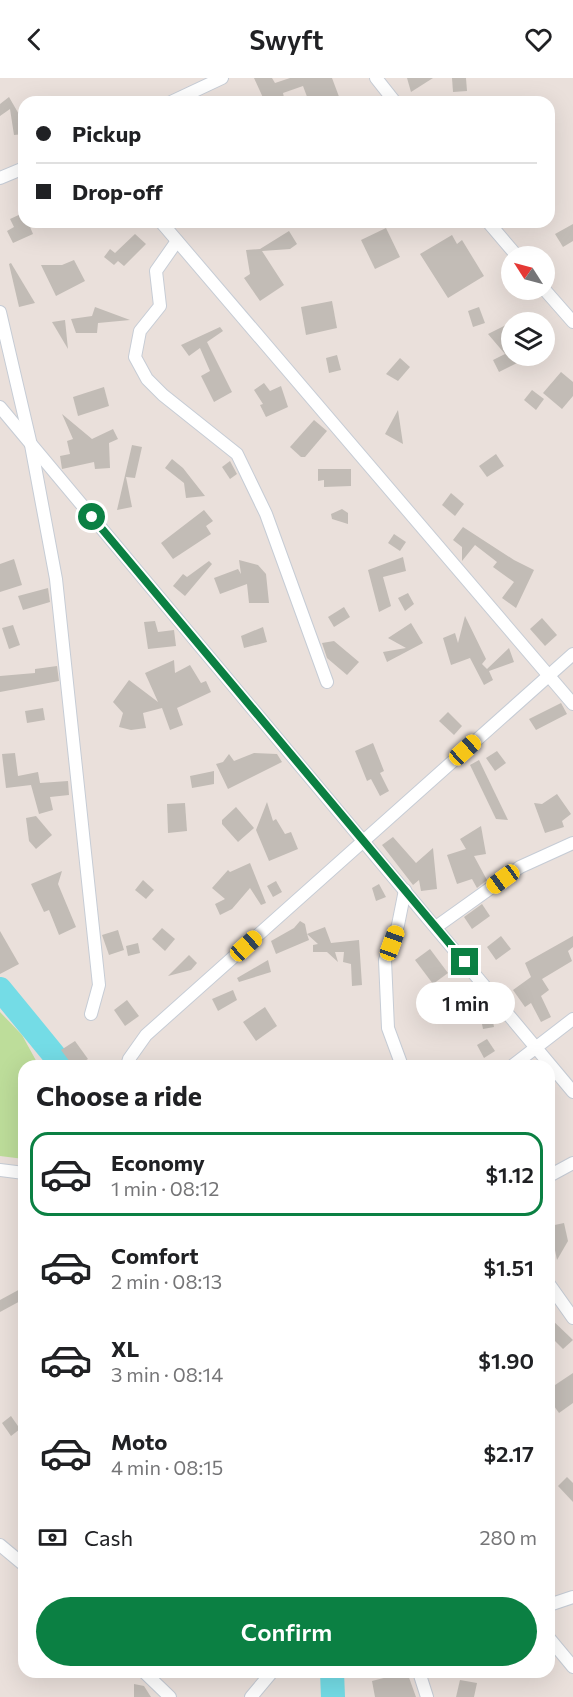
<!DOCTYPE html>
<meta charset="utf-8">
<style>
body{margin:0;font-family:Commissioner,sans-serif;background:#f2f2f2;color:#202124;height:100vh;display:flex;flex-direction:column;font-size:22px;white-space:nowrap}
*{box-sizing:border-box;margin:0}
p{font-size:20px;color:#757577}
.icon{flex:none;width:33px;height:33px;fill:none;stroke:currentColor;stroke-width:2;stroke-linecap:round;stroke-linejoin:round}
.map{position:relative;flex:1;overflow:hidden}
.drawer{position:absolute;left:18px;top:982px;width:537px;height:618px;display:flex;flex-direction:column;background:#fff;border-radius:18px;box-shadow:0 6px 24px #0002}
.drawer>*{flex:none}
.hud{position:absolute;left:18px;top:18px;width:537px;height:132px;border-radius:18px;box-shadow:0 6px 24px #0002;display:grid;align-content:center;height:132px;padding:0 18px;background:#fff}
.needle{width:39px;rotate:306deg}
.buttons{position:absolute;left:501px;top:168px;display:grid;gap:12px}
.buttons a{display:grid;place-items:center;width:54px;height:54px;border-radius:50%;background:#fff;box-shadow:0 6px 24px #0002;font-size:30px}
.end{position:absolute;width:27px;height:27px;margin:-14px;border:8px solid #0b8043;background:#fff;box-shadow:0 0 0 3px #fff}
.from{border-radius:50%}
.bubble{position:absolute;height:42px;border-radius:21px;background:#fff;box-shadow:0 6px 24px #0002;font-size:20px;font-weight:600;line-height:42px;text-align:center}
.car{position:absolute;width:18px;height:36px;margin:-18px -9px;border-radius:8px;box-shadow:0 0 4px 2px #0007;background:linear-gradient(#f5c518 24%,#345 0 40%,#f5c518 0 76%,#345 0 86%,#f5c518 0)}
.hud b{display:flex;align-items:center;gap:21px;height:57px;font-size:22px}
.hud b+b{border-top:2px solid #e0e0e0}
.hud i{width:15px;height:15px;background:#202124}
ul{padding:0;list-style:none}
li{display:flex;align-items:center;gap:18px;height:84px;margin:0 12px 9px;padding:0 6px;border:3px solid transparent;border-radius:18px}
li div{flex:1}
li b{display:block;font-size:22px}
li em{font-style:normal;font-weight:600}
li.on{border-color:#0b8043}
li>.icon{width:54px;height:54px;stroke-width:1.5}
h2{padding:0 18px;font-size:27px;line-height:72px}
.pay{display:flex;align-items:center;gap:15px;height:66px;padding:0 18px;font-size:22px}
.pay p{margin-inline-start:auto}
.button{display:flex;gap:12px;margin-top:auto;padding:12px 18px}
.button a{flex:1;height:69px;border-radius:36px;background:#0b8043;color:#fff;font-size:24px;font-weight:600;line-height:69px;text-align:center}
header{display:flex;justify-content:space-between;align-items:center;height:78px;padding:0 18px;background:#fff;font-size:27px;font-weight:600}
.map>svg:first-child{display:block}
</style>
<header><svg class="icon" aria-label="back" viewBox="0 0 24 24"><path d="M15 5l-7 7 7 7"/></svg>Swyft<svg class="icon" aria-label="heart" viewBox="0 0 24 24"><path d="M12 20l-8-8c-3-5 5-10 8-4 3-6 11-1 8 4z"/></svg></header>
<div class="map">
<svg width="573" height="1619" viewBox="0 0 573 1619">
<rect width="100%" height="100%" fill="#eae0db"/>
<polygon fill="#bddd9a" points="0,934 22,957 39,988 24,988 24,1081 0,1078"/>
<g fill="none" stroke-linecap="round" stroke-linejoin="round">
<g stroke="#74dce6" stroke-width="24">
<polyline points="0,911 63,988"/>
<polyline points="332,1594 333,1619"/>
</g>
</g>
<g fill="#c2bcb6">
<polygon points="254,0 272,0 275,5 290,0 332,0 341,24 309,24 303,8 283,15 285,24 265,24"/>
<polygon points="407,0 433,0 411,14"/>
<polygon points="452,0 466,0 467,13 453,14"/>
<polygon points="9,19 24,45 24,56 14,57 10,31 0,38 0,26"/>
<polygon points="23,135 24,144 28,144 33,156 13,165 7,153 14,149 10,141"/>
<polygon points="573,146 573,163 563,169 555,156"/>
<polygon points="386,150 400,179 375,191 361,162"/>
<polygon points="289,153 297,166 290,171 262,173 284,207 260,223 244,200 250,196 246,172 260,171"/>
<polygon points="135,156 146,166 124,188 118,183 114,187 104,179 110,171 115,175"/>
<polygon points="452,157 457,166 462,162 484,198 448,220 420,176"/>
<polygon points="74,182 85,203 56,218 41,187 62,187"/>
<polygon points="11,185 35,225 19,229 9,186"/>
<polygon points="332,223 337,250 306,257 301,229"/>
<polygon points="95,229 130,242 98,245 97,255 76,255 71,241 92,238"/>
<polygon points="479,229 485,245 473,249 468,233"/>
<polygon points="65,242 68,271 52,244"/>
<polygon points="512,244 512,278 531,278 499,294 493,282 505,276 488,256"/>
<polygon points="220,249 223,253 207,264 232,314 214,324 201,298 210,293 200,270 189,278 181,267"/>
<polygon points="337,277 341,292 329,295 326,280"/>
<polygon points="400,280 410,289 398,303 386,296"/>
<polygon points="561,294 573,304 573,318 562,331 543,315"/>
<polygon points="264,305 270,313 281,308 288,329 266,339 260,327 263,326 254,312"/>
<polygon points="104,309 109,328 78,338 73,319"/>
<polygon points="532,312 544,321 536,332 524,322"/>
<polygon points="398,332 403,366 385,356"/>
<polygon points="62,336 92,361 113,351 118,361 109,365 110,390 95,391 94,384 62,391 60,378 70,376 67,363 73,361"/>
<polygon points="314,342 327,353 305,379 301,379 290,369"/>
<polygon points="132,367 142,369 135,400 126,399 132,429 117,432"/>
<polygon points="496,376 504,388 487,399 479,388"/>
<polygon points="172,381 183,390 205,418 186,420 184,405 165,390"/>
<polygon points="230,383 237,396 230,401 222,389"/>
<polygon points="318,391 351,391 351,408 324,409 324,402 318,403"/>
<polygon points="451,415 464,426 455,438 442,427"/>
<polygon points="342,431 348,435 348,446 332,441 331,436"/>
<polygon points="204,432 213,443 206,448 211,456 173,481 161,465"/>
<polygon points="463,449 514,482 534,492 516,530 502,520 514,504 493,489 497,484 475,467 462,483 462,469 453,462"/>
<polygon points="394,456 406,464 400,473 388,465"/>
<polygon points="403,479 406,493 383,499 391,528 379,534 368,492"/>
<polygon points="14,481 22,507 0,514 0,486"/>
<polygon points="239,482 258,487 266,496 269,525 249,525 247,506 220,516 214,500 238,491 241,496"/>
<polygon points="209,483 212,486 185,518 173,508 183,496 187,499"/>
<polygon points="48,510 50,524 23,532 18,518"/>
<polygon points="408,515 414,526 405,533 398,520"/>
<polygon points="344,529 350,539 334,549 328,539"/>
<polygon points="465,538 486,581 482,586 487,591 509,570 514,584 489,593 493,602 484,607 470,580 451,587 443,560 455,555 458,565"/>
<polygon points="542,540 557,557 545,568 530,551"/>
<polygon points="155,543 158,554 174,552 176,568 148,571 144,544"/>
<polygon points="411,545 423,565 387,584 383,574 406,570 388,560"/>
<polygon points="13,547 20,567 9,571 2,550"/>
<polygon points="263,549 267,564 244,570 241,558"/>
<polygon points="334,563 359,584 347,597 327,580 322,565"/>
<polygon points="174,582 175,595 190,587 201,605 206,603 211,614 177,630 183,647 170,652 162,630 143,635 146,650 131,652 119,649 123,635 113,624 129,602 158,624 145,595"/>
<polygon points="57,588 59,603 0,614 0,598 35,595 35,591"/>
<polygon points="561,625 567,636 536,652 529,641"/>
<polygon points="43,630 45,642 27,645 25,633"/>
<polygon points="448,634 462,648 454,657 439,643"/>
<polygon points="373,665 384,693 380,695 389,713 380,718 371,701 367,703 355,673"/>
<polygon points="497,673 506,685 495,693 486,680"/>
<polygon points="15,675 18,698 38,694 40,705 68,703 69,717 50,719 53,732 39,736 31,707 6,710 2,676"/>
<polygon points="254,675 277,676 282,684 228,711 216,686 223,684 229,676 234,683"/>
<polygon points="479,682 508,742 496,741 470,687"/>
<polygon points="214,693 214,706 192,710 190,698"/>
<polygon points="557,716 571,736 562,743 564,749 545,755 534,725 542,726"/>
<polygon points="267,724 273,743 276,741 285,756 291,754 298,771 269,783 256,752"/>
<polygon points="185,725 187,753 168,755 167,726"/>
<polygon points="236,729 254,750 238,764 222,746 222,742"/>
<polygon points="36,738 52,757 36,771 29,763 26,740"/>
<polygon points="481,748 486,776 474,778 487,802 477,810 472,801 457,806 447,777 466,771 460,761"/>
<polygon points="393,759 416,785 433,770 437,811 421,813 419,802 413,807 382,767"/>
<polygon points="250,785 266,825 261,827 250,810 232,831 220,837 215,826 225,821 212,810 228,792 230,794"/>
<polygon points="62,793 58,806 76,849 59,857 49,832 44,834 31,806"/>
<polygon points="143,802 154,812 146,821 135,812"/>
<polygon points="276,803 282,814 273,819 267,808"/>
<polygon points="379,806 386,819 376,823 372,810"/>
<polygon points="482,826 490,838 472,851 464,839"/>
<polygon points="300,843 305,846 307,856 325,849 331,865 359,862 362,907 352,908 351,886 343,884 344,874 335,874 338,884 327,874 313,874 313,867 318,866 307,856 309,862 276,876 271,863 294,850"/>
<polygon points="162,850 175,861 165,873 152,861"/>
<polygon points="118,852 124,872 109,877 102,857"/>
<polygon points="0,853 19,886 0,896"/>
<polygon points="501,858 511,871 496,882 487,869"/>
<polygon points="573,858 573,869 568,873 572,883 542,901 549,912 541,918 551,939 541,944 531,925 525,929 513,912 531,899 525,885"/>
<polygon points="138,865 140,875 128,878 126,868"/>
<polygon points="430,871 448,895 433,906 415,882"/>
<polygon points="189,877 197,885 191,892 168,898"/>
<polygon points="268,882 271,894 239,904 237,900"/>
<polygon points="233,912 237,922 218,933 212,921"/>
<polygon points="127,922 139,938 125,948 114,932"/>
<polygon points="265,929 277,948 256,963 243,944"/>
<polygon points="492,938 494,949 483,951 481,941"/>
<polygon points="487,961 495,973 484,980 477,967"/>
<polygon points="75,963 88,981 77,988 73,988 61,972"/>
<polygon points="564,1145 568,1163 557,1182 550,1148"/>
<polygon points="24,1209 24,1221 0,1234 0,1222"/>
<polygon points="549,1239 573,1262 563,1271 549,1257"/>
<polygon points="573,1295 573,1325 559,1335 549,1321 549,1311"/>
<polygon points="11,1338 20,1351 11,1358 2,1345"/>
<polygon points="567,1399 573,1405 573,1424 558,1408"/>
<polygon points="407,1594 416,1619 375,1619 372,1603"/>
<polygon points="460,1602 477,1605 474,1619 456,1619"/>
<polygon points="134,1606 144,1608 151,1619 134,1619"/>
</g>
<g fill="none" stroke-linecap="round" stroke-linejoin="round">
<defs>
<g id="street">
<polyline points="376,0 395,24"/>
<polyline points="171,24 222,0"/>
<polyline points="0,100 24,90"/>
<polyline points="161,144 573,626"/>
<polyline points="488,144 517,178"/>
<polyline points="177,163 156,193 160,228 140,253 135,279 147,301 163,317 237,376 266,436 327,604"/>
<polyline points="544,211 573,244"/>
<polyline points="0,234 31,367 56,501 99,907 91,936"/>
<polyline points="0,329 573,1014"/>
<polyline points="436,849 520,789 573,765"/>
<polyline points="127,988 129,981 146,957 573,576"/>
<polyline points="402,988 388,950 385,882 398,847 405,812"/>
<polyline points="512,988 573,941"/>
<polyline points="0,1092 24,1095"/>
<polyline points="549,1098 573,1085"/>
<polyline points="549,1206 573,1240"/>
<polyline points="0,1467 24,1487"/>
<polyline points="549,1527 573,1519"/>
<polyline points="549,1560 573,1589"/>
<polyline points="144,1594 170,1619"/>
<polyline points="419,1594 427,1619"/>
<polyline points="251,1619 272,1594"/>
</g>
</defs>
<use href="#street" stroke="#c6ccd5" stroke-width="14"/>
<use href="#street" stroke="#fff" stroke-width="12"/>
</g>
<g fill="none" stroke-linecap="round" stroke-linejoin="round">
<polyline stroke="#0b8043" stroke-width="8" points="92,439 465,884"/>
</g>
</svg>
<div class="buttons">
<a><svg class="needle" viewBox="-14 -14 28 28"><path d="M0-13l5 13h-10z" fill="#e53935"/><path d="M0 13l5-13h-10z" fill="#757577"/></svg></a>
<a><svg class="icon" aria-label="layers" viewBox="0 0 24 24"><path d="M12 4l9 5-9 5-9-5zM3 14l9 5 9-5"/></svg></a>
</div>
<i class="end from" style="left:92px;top:439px"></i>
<i class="end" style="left:465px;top:884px"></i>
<div class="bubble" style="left:416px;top:904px;width:99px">1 min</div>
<i class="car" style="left:465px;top:672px;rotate:48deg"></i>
<i class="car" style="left:503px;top:801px;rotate:234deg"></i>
<i class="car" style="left:392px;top:865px;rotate:20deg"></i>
<i class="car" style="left:246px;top:868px;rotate:48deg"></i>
<div class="hud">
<b><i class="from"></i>Pickup</b>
<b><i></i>Drop-off</b>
</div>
<section class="drawer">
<h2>Choose a ride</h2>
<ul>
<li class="on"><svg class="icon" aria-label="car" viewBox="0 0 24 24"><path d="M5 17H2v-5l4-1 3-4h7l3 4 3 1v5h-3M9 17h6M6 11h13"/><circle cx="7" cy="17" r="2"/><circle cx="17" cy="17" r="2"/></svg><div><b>Economy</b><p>1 min · 08:12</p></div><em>$1.12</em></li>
<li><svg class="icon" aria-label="car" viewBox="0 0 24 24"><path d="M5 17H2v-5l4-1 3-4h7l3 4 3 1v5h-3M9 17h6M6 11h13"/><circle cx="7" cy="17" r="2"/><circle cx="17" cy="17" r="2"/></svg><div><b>Comfort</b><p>2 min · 08:13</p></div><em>$1.51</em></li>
<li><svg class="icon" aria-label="car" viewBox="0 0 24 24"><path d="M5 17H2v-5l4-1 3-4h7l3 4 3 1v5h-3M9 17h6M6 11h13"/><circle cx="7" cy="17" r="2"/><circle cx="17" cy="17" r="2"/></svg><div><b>XL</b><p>3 min · 08:14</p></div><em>$1.90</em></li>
<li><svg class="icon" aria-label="car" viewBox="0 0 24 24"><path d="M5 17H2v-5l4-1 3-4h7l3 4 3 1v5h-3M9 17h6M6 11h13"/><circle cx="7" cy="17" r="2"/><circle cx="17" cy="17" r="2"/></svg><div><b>Moto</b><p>4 min · 08:15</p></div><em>$2.17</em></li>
</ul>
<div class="pay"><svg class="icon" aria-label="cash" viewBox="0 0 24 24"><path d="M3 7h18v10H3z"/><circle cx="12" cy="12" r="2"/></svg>Cash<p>280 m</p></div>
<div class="button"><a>Confirm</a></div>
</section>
</div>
